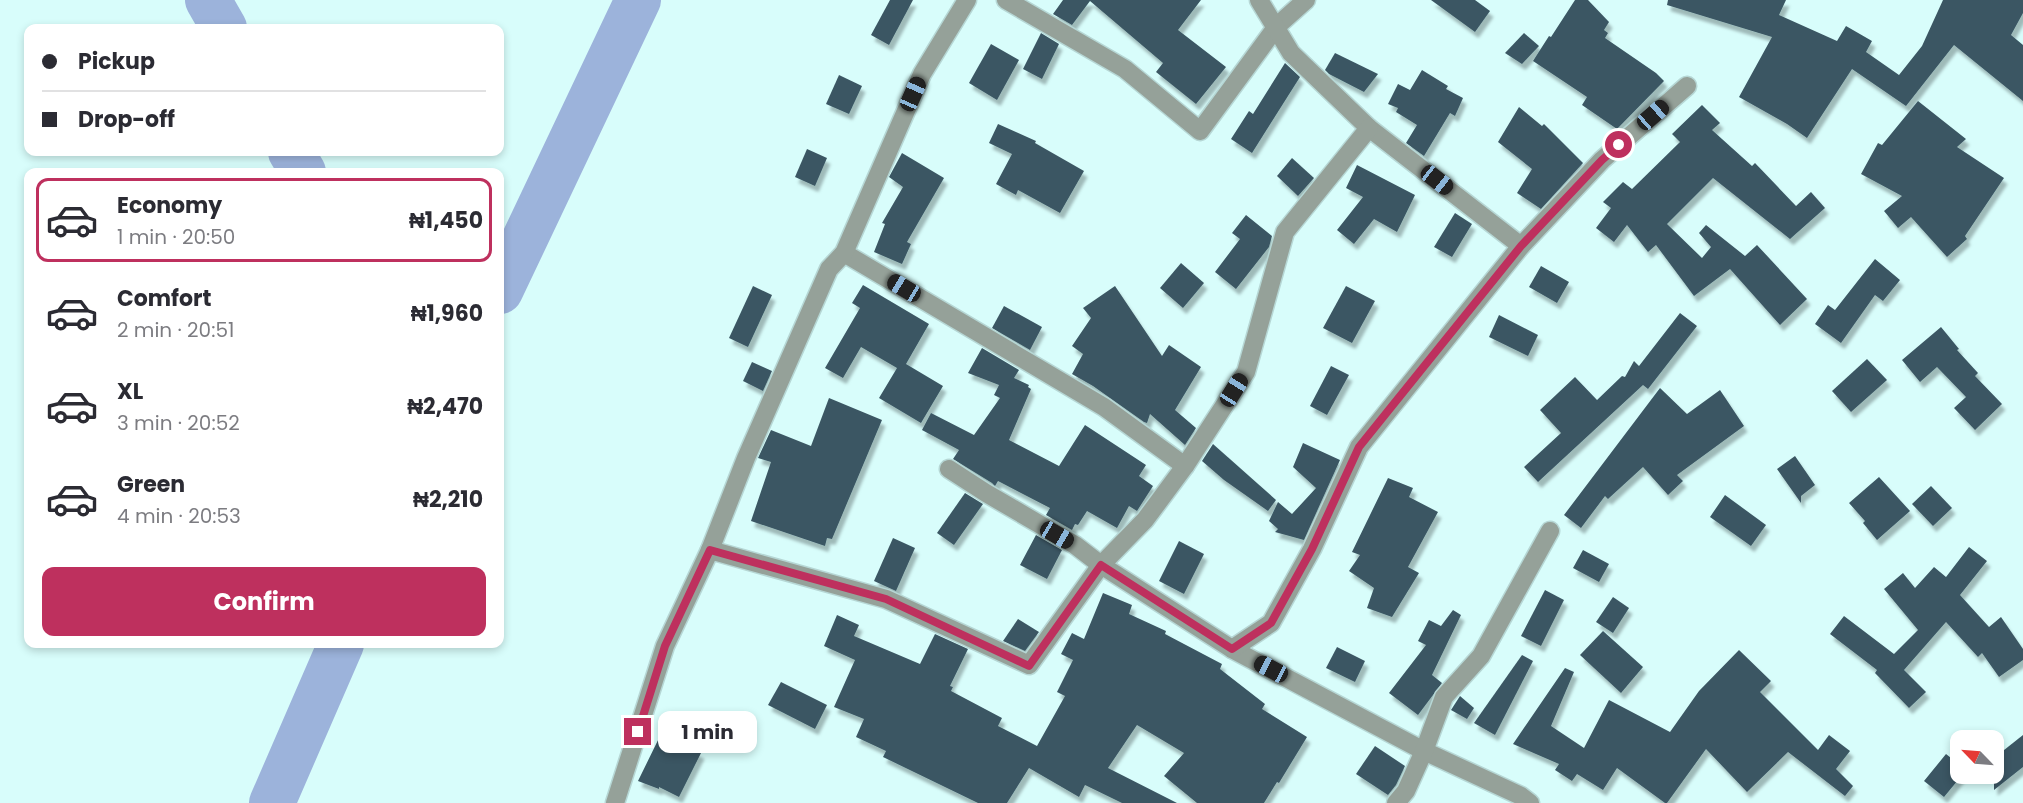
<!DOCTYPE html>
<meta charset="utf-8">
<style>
body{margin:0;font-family:Poppins,sans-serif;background:#f2f2f3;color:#2b2b33;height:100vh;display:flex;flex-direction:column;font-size:22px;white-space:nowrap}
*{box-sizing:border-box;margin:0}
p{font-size:20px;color:#7c7c81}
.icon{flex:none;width:33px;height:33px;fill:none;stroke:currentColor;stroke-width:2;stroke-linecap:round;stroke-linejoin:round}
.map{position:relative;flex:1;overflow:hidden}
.panel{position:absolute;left:24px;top:168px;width:480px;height:480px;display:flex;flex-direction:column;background:#fff;border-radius:12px;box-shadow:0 3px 9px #0003}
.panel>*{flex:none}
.banner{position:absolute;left:24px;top:24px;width:480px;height:132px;border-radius:12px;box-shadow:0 3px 9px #0003;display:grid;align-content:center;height:132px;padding:0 18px;background:#fff}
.needle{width:39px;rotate:295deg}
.tools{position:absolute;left:1950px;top:730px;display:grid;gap:12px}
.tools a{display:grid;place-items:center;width:54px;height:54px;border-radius:12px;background:#fff;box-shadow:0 3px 9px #0003;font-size:30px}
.end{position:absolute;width:27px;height:27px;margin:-14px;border:8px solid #be305e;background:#fff;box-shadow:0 0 0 3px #fff}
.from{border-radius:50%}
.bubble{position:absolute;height:42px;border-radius:12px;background:#fff;box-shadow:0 3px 9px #0003;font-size:20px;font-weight:700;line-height:42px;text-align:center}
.car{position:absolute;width:18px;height:36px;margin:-18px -9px;border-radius:8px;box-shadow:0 0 4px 2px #0007;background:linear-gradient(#222 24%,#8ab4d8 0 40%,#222 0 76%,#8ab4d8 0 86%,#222 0)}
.banner b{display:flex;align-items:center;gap:21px;height:57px;font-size:22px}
.banner b+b{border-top:2px solid #e1e1e2}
.banner i{width:15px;height:15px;background:#2b2b33}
ul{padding:10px 0 0;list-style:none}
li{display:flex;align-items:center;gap:18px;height:84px;margin:0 12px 9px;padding:0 6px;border:3px solid transparent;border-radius:12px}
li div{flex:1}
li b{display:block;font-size:22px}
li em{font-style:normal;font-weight:700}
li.on{border-color:#be305e}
li>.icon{width:54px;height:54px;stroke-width:1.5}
.action{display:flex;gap:12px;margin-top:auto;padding:12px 18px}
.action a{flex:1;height:69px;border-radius:12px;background:#be305e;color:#fff;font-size:24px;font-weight:700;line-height:69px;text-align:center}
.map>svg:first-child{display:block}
</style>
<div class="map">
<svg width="2023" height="803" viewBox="0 0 2023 803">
<defs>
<filter id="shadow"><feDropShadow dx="3.5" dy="6" stdDeviation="1.5" flood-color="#0004"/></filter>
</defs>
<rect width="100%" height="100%" fill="#d8fdfb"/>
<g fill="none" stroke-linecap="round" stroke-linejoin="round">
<g stroke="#9cb3db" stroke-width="46">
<polyline points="208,0 224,28"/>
<polyline points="291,152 303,172"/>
<polyline points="500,291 638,0"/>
<polyline points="272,803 341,644"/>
</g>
</g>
<g fill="#3b5763" filter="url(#shadow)">
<polygon points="890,0 913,0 889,45 871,35"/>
<polygon points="1063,0 1201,0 1178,30 1226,67 1196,104 1156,72 1163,63 1090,1 1072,25 1053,14"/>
<polygon points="1431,0 1475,0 1490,11 1475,32"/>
<polygon points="1575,0 1588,0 1609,22 1604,30 1608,33 1605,38 1656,73 1664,81 1617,129 1582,105 1587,97 1533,61 1549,36 1551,37"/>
<polygon points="1668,0 1786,0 1779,15 1837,41 1846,26 1872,41 1866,52 1899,75 1922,46 1943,0 2023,0 2023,13 2011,35 2023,45 2023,101 1954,45 1906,106 1852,69 1807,138 1787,124 1739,97 1772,37 1667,5"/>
<polygon points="1041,33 1059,44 1042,79 1023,69"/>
<polygon points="1524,33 1539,46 1522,64 1505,53"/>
<polygon points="991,44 1019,60 997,100 969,83"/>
<polygon points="1335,53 1378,74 1364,92 1329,74 1325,70"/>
<polygon points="1285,63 1300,77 1252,153 1231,139 1249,111 1253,114"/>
<polygon points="1422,70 1448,86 1446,89 1463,98 1455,116 1450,113 1424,156 1406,143 1417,125 1396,112 1398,108 1388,104 1398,84 1410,90"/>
<polygon points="839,75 862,86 849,114 826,104"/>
<polygon points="1918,101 1966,139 1957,147 2004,178 1965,236 1967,239 1947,257 1911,217 1898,228 1884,211 1902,196 1861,174 1878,143 1882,145"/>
<polygon points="1702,105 1720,123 1712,130 1752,166 1755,163 1796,206 1811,192 1825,208 1790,239 1713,178 1667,224 1702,258 1711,247 1699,233 1706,225 1745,256 1757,245 1807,299 1780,325 1730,269 1694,296 1656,245 1648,252 1627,225 1614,242 1596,228 1611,208 1603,202 1623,182 1632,189 1680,142 1672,134"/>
<polygon points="1519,107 1542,126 1544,124 1583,163 1541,209 1517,193 1532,169 1498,142"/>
<polygon points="998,124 1036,141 1035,143 1084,171 1060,213 1018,190 1016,195 996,184 1012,154 989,143"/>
<polygon points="807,149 827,158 815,186 795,177"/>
<polygon points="902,153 944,178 907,242 911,244 902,264 874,252 885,224 882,223 903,187 889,177"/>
<polygon points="1292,158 1314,178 1298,196 1277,176"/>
<polygon points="1357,165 1415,195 1397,232 1374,219 1354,244 1337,230 1363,197 1346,188"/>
<polygon points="1455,213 1472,224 1452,257 1434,247"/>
<polygon points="1246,215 1272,236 1269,247 1236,289 1215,272 1240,239 1232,233"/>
<polygon points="1875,259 1900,280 1883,301 1875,295 1841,343 1815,324 1828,305 1835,310"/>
<polygon points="1181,263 1204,283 1183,308 1160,288"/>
<polygon points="1541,266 1569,282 1557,303 1529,287"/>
<polygon points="863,285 929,324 906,364 943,386 921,423 879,398 897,368 861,347 843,378 825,368 860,308 852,303"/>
<polygon points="753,286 772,295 748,347 729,338"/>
<polygon points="1115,286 1162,356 1169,345 1201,367 1175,410 1196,428 1185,445 1150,414 1147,423 1144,422 1093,386 1072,374 1083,354 1072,346 1091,318 1083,308"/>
<polygon points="1346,286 1375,301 1352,343 1323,328"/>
<polygon points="1004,306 1042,327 1030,350 992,328"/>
<polygon points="1680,313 1697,326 1648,389 1643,385 1538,482 1524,467 1561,433 1540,410 1575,377 1597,400 1622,376 1625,377 1634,361 1639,366"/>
<polygon points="1499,315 1538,335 1528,356 1489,337"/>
<polygon points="1941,327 1959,349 1957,350 1978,373 1975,376 2002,404 1975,430 1954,408 1966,397 1937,367 1920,382 1902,360"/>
<polygon points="982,348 1019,370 1014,378 1029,385 1028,387 1031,389 1009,440 1059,466 1085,425 1146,465 1139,476 1153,486 1137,511 1129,506 1117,528 1087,511 1078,525 1075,524 1072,530 1046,515 1050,508 998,481 995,486 992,483 953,459 959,450 922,430 931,413 974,435 1000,398 994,395 999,385 968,373"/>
<polygon points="1867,359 1887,380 1851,412 1832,391"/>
<polygon points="752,362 772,371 763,391 743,381"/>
<polygon points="1331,366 1349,375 1327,415 1310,406"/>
<polygon points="1660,388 1687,414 1720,390 1744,426 1677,475 1683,481 1668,495 1643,467 1608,499 1605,496 1581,528 1564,515"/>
<polygon points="829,398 882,420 832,539 827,538 825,546 751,521 771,462 758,458 771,430 811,446"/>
<polygon points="1303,443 1340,460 1304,540 1275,532 1278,529 1269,521 1278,502 1292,514 1316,488 1293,467"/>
<polygon points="1213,444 1276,500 1268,511 1224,480 1202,461"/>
<polygon points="1795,456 1815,485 1801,496 1801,503 1777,469"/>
<polygon points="1879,477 1910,511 1877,540 1863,523 1865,521 1849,503"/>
<polygon points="1388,478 1413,488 1409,497 1438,512 1408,567 1419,573 1392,617 1367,608 1374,588 1349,571 1360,555 1352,552"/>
<polygon points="1931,486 1952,508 1933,526 1912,504"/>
<polygon points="965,493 983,504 954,545 937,533"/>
<polygon points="1725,495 1766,525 1751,546 1710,517"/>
<polygon points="1036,535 1062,550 1047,579 1020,565"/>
<polygon points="893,538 915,548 896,591 874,581"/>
<polygon points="1179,541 1204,554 1184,594 1159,581"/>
<polygon points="1969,547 1987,561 1960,595 1989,627 2001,617 2023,649 2023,660 1999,677 1982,653 1978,657 1946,622 1904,670 1926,692 1909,708 1875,673 1877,670 1830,634 1844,616 1894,654 1918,630 1884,589 1903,573 1915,588 1934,567 1946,577"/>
<polygon points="1583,550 1609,564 1599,582 1573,568"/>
<polygon points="1545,590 1564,600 1541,646 1521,636"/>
<polygon points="1103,593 1132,605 1129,614 1166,631 1165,634 1222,664 1220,669 1265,704 1262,709 1307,737 1279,783 1277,782 1264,803 1197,803 1164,776 1184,753 1137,725 1108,768 1177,803 1122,803 1085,785 1079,797 1029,768 1007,803 978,803 883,757 886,751 856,737 864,719 834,707 855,660 824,646 837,615 859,625 854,636 920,664 935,634 968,649 950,686 953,687 951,691 1002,718 998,726 1037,746 1065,696 1057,692 1073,660 1061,654 1072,633 1084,639"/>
<polygon points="1613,597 1629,608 1613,633 1596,622"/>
<polygon points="1453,610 1461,615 1432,675 1442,683 1418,715 1389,693 1426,645 1418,641 1429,620 1441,626"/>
<polygon points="1018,619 1039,632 1025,651 1003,641"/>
<polygon points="1603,631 1643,667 1621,693 1580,655"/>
<polygon points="1337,647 1365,661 1355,682 1326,668"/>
<polygon points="1739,650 1771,681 1760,692 1818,750 1829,735 1850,751 1836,769 1853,786 1845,796 1788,752 1747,792 1706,749 1667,803 1665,803 1617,768 1603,790 1577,774 1572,781 1555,770 1559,764 1513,744 1565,668 1574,672 1551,726 1584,748 1609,700 1670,732 1699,691"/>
<polygon points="1522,655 1533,661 1495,735 1474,723"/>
<polygon points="781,682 827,705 815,729 768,705"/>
<polygon points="1460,696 1474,708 1467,719 1451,710"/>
<polygon points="661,734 701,753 679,797 659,787 659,789 638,781"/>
<polygon points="2023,735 2023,767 1994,790 1994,758"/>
<polygon points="1375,746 1405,766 1396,785 1388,795 1356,774"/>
<polygon points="1946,754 1960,765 1960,774 1963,774 1944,797 1924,781"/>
</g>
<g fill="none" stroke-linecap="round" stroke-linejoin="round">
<defs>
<g id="street">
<polyline points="1006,0 1125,69 1200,131 1277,26 1306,0"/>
<polyline points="1259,0 1291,53 1369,128 1521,246"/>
<polyline points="844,253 1104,407 1185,466"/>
<polyline points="949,469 986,493 1075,545 1101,565 1232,649 1424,751 1521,796 1530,803"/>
<polyline points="710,550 886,599 1029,665 1101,565 1145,520 1185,466 1246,372 1285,232 1369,128"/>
<polyline points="1232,649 1271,623 1312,549 1359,447 1521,246 1602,160 1687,86"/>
<polyline points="615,803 665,646 710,550 746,458 829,269 844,253 922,74 967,0"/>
<polyline points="1396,803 1406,791 1424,751 1444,697 1481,656 1550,531"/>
</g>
</defs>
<use href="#street" stroke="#b6d7d5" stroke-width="21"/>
<use href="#street" stroke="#95a199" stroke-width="18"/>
</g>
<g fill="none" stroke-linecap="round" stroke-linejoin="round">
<polyline stroke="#be305e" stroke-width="8" points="638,732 665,646 710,550 886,599 1029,666 1101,565 1232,649 1271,623 1312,549 1359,447 1521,246 1602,160 1619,145"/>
</g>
</svg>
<div class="tools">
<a><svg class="needle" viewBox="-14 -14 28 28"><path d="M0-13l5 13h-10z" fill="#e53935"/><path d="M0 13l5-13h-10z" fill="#7c7c81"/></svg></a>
</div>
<i class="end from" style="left:1619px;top:145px"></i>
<i class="end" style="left:638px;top:732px"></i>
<div class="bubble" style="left:658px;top:711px;width:99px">1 min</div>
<i class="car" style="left:913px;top:94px;rotate:24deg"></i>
<i class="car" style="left:1653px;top:115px;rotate:49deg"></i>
<i class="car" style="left:1437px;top:180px;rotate:128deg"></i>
<i class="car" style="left:904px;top:288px;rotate:301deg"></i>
<i class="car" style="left:1234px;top:390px;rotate:32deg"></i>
<i class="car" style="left:1057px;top:535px;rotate:120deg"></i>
<i class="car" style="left:1271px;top:669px;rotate:298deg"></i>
<div class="banner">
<b><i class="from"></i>Pickup</b>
<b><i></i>Drop-off</b>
</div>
<section class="panel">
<ul>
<li class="on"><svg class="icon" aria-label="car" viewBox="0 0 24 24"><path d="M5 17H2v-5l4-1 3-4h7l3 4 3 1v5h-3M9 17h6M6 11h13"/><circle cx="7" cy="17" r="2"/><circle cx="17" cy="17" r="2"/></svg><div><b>Economy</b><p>1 min · 20:50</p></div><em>₦1,450</em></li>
<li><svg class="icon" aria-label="car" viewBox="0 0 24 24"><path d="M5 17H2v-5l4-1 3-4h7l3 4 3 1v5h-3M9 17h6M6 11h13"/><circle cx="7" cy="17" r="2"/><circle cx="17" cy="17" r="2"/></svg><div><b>Comfort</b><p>2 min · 20:51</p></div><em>₦1,960</em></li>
<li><svg class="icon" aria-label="car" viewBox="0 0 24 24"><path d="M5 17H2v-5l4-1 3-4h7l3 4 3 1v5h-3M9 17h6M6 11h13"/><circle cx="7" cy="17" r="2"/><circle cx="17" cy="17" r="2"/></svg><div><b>XL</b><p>3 min · 20:52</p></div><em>₦2,470</em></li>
<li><svg class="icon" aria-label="car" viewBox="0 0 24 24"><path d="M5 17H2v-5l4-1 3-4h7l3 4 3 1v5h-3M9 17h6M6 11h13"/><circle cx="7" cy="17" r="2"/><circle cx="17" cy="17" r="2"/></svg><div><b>Green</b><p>4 min · 20:53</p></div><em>₦2,210</em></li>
</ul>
<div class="action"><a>Confirm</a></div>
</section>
</div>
